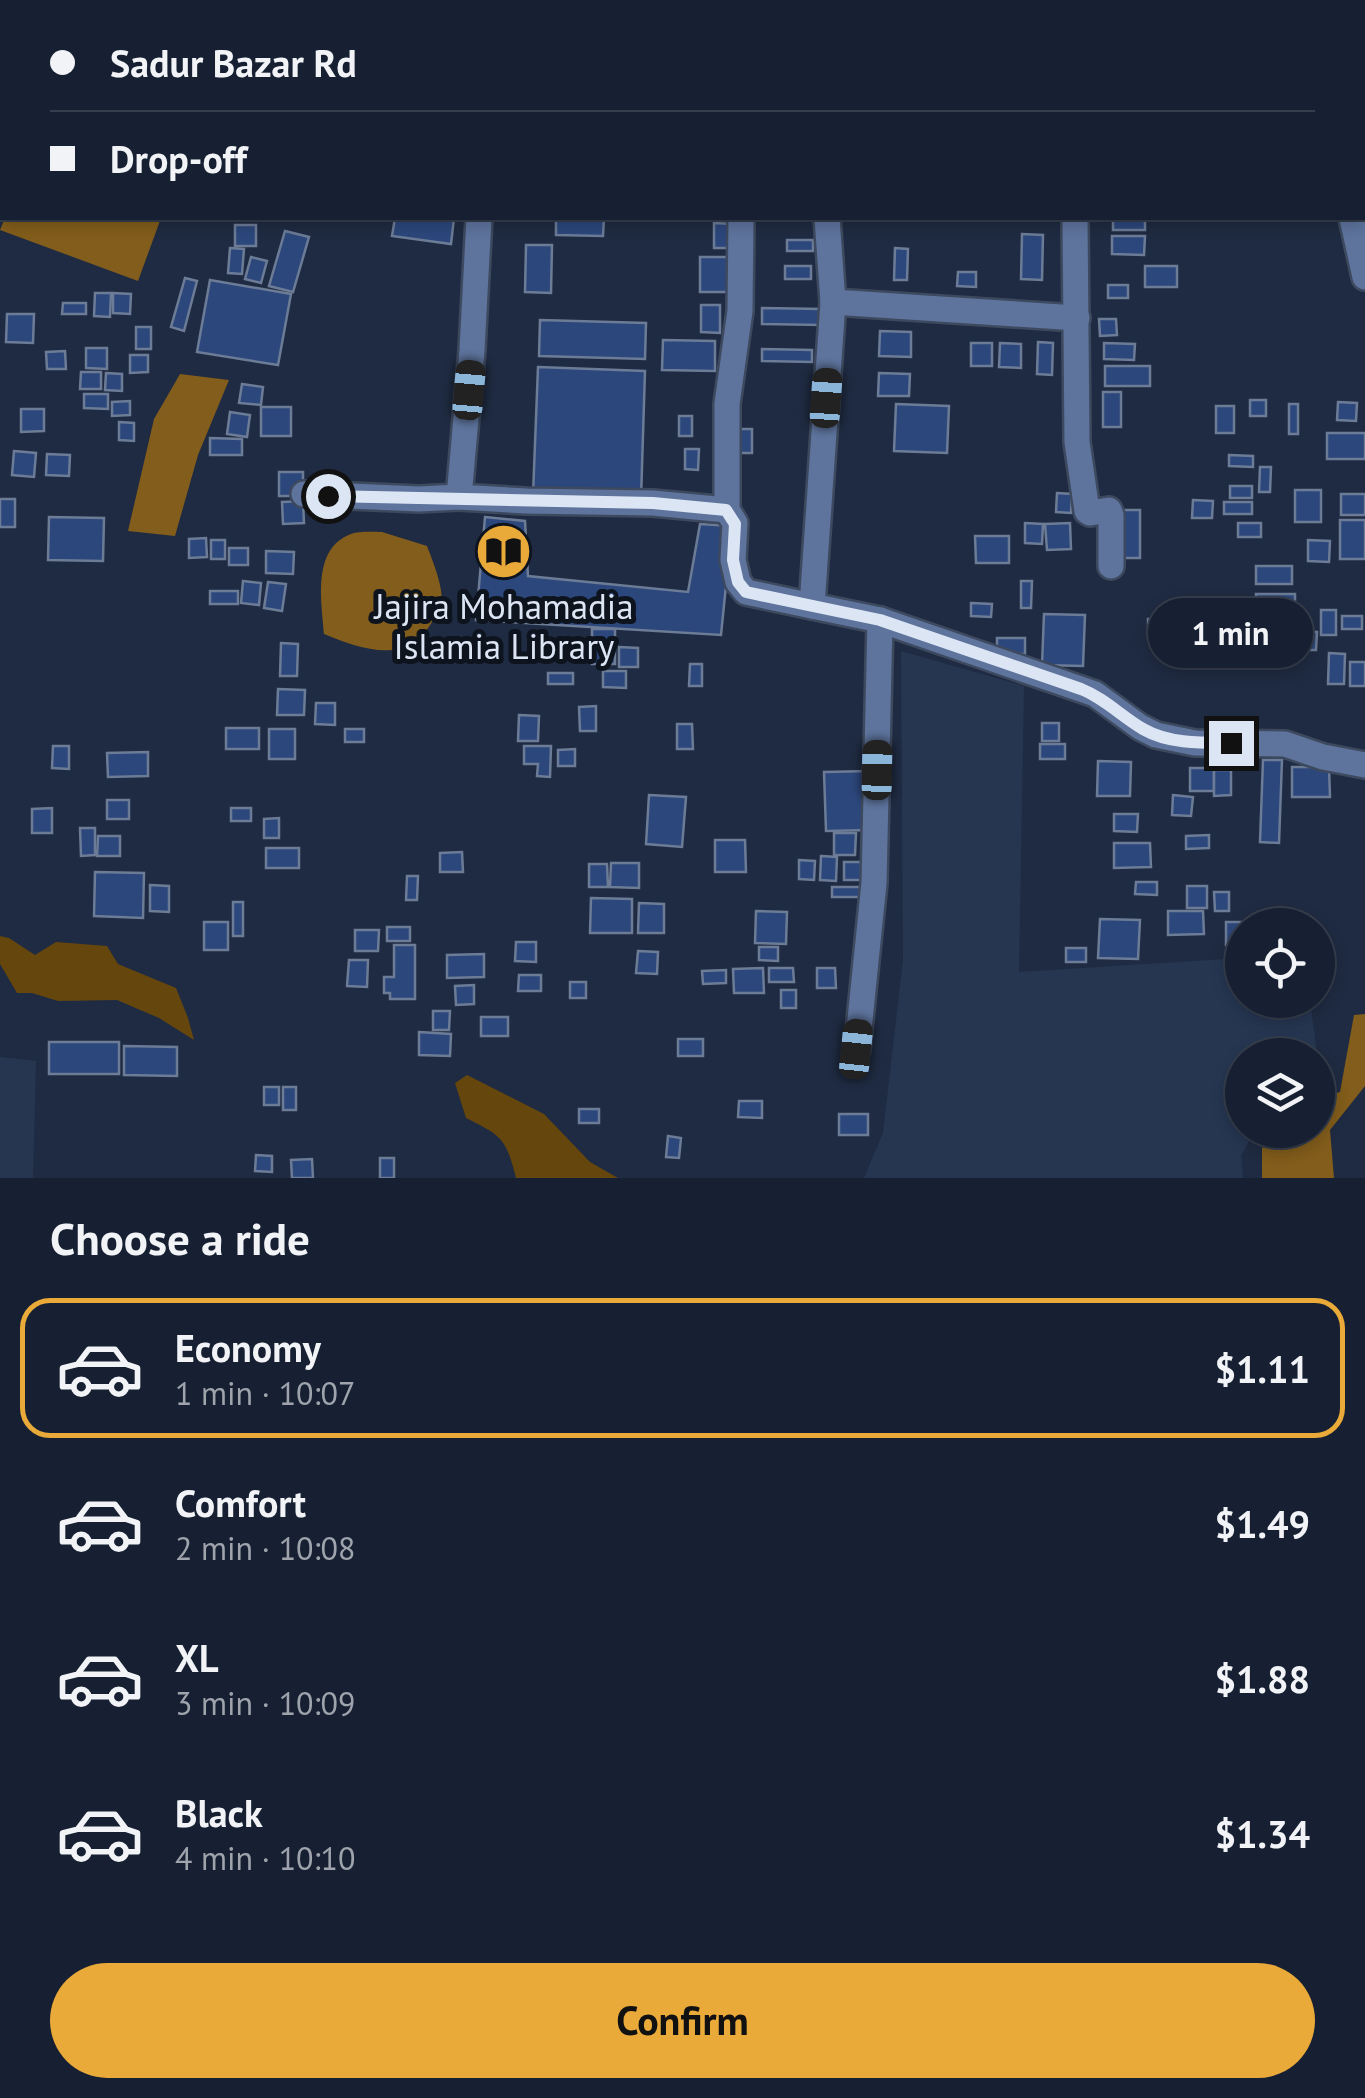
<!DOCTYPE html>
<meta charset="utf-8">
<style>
body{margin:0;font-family:"PT Sans",sans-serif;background:#20283a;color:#f1f3f6;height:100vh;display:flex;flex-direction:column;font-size:38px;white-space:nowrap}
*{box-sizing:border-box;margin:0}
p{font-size:32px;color:#9ea3ac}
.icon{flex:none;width:55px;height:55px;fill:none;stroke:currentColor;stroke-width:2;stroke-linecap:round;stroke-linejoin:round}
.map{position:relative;height:1178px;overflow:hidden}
.sheet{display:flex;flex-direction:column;background:#172032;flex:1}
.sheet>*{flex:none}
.banner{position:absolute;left:0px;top:0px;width:1365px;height:220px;box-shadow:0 5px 15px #0003,0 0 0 2px #363e4d;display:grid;align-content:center;height:220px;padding:0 50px;background:#172032}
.tools{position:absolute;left:1225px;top:908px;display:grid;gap:20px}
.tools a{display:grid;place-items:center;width:110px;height:110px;border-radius:50%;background:#172032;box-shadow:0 5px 15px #0003,0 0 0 2px #363e4d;font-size:50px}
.end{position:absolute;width:45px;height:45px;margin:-22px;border:12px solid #dce5f4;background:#111;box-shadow:0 0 0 5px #111}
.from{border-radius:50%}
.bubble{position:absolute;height:70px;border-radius:35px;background:#172032;box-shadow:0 5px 15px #0003,0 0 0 2px #363e4d;font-size:32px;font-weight:700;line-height:70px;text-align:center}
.car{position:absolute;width:30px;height:60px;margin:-30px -15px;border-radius:12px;box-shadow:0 0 8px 2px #0007;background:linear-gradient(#222 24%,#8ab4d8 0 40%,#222 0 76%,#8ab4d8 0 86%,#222 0)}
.banner b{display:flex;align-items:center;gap:35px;height:95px;font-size:38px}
.banner b+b{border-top:2px solid #363e4d}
.banner i{width:25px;height:25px;background:#f1f3f6}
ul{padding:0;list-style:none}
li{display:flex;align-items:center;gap:30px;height:140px;margin:0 20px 15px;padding:0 30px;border:5px solid transparent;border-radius:30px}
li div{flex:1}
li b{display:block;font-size:38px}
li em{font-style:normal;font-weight:700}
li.selected{border-color:#eaaa39}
li>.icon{width:90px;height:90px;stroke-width:1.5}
h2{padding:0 50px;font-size:45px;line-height:120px}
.button{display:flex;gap:20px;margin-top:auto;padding:20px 50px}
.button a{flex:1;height:115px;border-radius:60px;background:#eaaa39;color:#111;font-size:40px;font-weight:700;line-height:115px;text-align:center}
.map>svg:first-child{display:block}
</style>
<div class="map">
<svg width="1365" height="1178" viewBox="0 0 1365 1178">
<rect width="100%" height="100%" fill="#1f2b42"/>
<g fill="#263651">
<polygon points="901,651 1024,686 1019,972 1242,958 1242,1000 1310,1000 1317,1055 1242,1055 1242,1130 1255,1130 1241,1156 1243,1178 864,1178 883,1133 903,960"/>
<polygon points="0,1057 36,1061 33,1178 0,1178"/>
</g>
<g fill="#65460d">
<polygon points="0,936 9,938 35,955 56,942 107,946 118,964 176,988 188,1018 194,1040 159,1018 117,1000 58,1001 32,993 17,993 0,964"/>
<path d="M467,1075L544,1114L590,1162L618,1178H516C506,1138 502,1136 466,1118L455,1083Z"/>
</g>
<g fill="#825d1b">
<polygon points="5,218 161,218 138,281 0,230"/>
<polygon points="180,374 229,380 198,455 175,536 128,531 154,419"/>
<path d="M382,532L427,546C433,562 445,590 441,607C439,612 436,616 433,620C409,666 363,650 324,634C322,602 311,549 351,534C359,531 373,532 382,532Z"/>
<polygon points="1365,1014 1365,1086 1330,1130 1334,1178 1262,1178 1262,1148 1278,1130 1318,1130 1318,1098 1340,1092 1354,1015"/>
</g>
<g fill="#2c477b" stroke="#6c7b96" stroke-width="2.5">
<polygon points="395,218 454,218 451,244 392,236"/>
<polygon points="556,218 604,218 603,236 556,235"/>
<rect x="1113" y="218" width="32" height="12"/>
<polygon points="714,223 733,224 733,248 714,248"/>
<rect x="235" y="225" width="21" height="21"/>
<polygon points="285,231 309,237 293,292 269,286"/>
<polygon points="1022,234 1043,235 1042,280 1021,279"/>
<polygon points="1112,236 1145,236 1144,255 1112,254"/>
<rect x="787" y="240" width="26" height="11"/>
<polygon points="526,245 552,245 551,293 525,292"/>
<polygon points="230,248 244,249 242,274 228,273"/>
<polygon points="895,248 908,249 907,280 894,280"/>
<polygon points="251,257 267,261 261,283 245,279"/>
<rect x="700" y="257" width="30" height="35"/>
<rect x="785" y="266" width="26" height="13"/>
<rect x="1145" y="266" width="32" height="21"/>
<polygon points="958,272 976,272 976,287 957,286"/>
<polygon points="185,278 197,281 184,331 171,327"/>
<polygon points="210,280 291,294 278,365 197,352"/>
<rect x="1108" y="285" width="20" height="13"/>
<polygon points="95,293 111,293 110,317 94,316"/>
<polygon points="113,293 131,294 130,314 113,313"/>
<polygon points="63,303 86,303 86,314 62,314"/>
<polygon points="701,305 720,305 720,333 701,332"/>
<polygon points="762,308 822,309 822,325 762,324"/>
<polygon points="7,314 34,314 33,343 6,342"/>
<polygon points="1099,319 1116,319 1117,335 1100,336"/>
<polygon points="540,320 646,323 645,359 539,356"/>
<rect x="136" y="327" width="15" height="22"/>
<polygon points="880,331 911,332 911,357 879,356"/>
<polygon points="663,340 715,341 715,371 662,370"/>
<polygon points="1038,342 1053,343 1052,375 1037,374"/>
<rect x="971" y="343" width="21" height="23"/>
<polygon points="1000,343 1021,344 1021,368 999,367"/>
<polygon points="1104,343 1135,344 1134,360 1104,359"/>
<polygon points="86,348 107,348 107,369 86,368"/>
<polygon points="762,349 812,350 812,362 762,361"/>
<polygon points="65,351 66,369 47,369 46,352"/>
<polygon points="130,355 148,355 148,372 130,373"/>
<rect x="1105" y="366" width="45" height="20"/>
<polygon points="538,367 645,371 641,499 533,495"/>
<polygon points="81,372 101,372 101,389 80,389"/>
<polygon points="106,373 122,374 122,391 105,390"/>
<polygon points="879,373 910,374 909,396 878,396"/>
<polygon points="242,384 263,387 261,405 239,403"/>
<rect x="1103" y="392" width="18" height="35"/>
<polygon points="84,394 108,394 108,409 84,408"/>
<rect x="1250" y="400" width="16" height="16"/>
<polygon points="130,401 130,415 112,416 112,402"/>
<polygon points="1338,402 1357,403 1356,421 1337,420"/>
<polygon points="896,404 949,406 947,453 894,451"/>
<rect x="1289" y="404" width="9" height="30"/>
<rect x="1216" y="406" width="18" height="27"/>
<rect x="261" y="407" width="30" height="29"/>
<polygon points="21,409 44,409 44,431 21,432"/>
<polygon points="230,412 250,415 247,437 227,434"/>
<rect x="679" y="416" width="13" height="20"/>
<polygon points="119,422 134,423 134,441 119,440"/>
<rect x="738" y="429" width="14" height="24"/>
<rect x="1327" y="433" width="38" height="26"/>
<polygon points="210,438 242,439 242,455 210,455"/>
<polygon points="685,449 699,449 698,470 685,469"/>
<polygon points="14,451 36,453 34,477 12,475"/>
<polygon points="47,454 70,455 69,476 46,475"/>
<polygon points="1229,455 1253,456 1253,467 1229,466"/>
<polygon points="1260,467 1271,467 1270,492 1259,492"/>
<rect x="279" y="472" width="24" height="24"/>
<rect x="1230" y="486" width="22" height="12"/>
<rect x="1295" y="490" width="26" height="32"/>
<polygon points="1057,493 1072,494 1071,513 1056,512"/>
<rect x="1341" y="494" width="24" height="21"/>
<rect x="0" y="499" width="15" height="28"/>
<polygon points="1193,500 1213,501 1212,518 1192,518"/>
<polygon points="303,501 304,523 283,524 282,502"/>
<rect x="1224" y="502" width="28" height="12"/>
<rect x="1116" y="510" width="24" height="48"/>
<polygon points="49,517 104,518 103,561 48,560"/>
<polygon points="485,517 525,521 528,576 688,592 700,524 732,526 721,635 476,620"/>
<rect x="1340" y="520" width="25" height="39"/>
<polygon points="1025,523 1043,524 1042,544 1025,543"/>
<polygon points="1070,523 1071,549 1047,550 1045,524"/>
<rect x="1238" y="523" width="23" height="14"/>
<polygon points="975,536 1009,536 1009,563 976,563"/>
<polygon points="206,538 207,557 189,558 189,539"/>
<rect x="211" y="540" width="14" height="19"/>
<polygon points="1308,540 1330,541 1329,562 1308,561"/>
<rect x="229" y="548" width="19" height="17"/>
<polygon points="266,551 294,552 293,574 266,573"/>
<rect x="1256" y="566" width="36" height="18"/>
<polygon points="243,581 261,583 259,605 241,603"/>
<polygon points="1021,581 1032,581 1031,608 1021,608"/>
<polygon points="268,582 286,584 282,611 264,608"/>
<rect x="210" y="591" width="28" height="13"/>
<rect x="1256" y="594" width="39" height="28"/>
<rect x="1227" y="599" width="23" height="11"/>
<polygon points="971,603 992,604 991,617 971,616"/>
<rect x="1321" y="610" width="15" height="25"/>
<polygon points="1044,614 1085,615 1083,666 1042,665"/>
<rect x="1342" y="616" width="20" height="13"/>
<rect x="1148" y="619" width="28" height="18"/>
<rect x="592" y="629" width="23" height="35"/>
<polygon points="1298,631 1317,632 1316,650 1298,650"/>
<rect x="997" y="638" width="28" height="16"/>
<polygon points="281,643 298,644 297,676 280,676"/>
<polygon points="619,647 638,648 638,667 619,667"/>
<polygon points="1329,653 1345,654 1344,684 1328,684"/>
<rect x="1350" y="662" width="15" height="24"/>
<polygon points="690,664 702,664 702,686 689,686"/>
<polygon points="603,671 626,671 626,688 603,687"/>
<rect x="548" y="673" width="25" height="11"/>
<polygon points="278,689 305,690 304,715 277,715"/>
<polygon points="316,703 335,703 335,725 315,724"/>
<polygon points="596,706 596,731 580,731 579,707"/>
<polygon points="519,715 539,716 538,741 518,741"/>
<rect x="1042" y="723" width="17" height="18"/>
<polygon points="677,724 692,724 693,749 677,749"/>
<rect x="226" y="728" width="33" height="21"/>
<rect x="269" y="729" width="26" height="30"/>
<rect x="345" y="729" width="19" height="13"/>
<rect x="1040" y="744" width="25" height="15"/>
<polygon points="53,746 69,746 69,769 52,768"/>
<polygon points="524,746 551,746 550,777 537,776 538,764 524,764"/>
<polygon points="575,749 575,766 558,766 558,750"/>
<polygon points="148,752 148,776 108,777 107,753"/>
<polygon points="1263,760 1282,760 1279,843 1260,842"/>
<polygon points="1098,761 1131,762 1130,796 1097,796"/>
<polygon points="1292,767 1329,767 1330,797 1292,797"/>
<rect x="1190" y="768" width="24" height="23"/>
<polygon points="1214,770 1231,770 1231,795 1214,796"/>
<polygon points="870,771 872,830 826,831 824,772"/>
<polygon points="649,795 686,797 682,847 646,844"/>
<polygon points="1173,795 1193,797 1191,816 1172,815"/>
<rect x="107" y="800" width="22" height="19"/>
<polygon points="52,808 52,833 32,833 32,809"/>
<rect x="231" y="808" width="20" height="13"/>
<polygon points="1114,814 1138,814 1137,832 1114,831"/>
<polygon points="279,818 279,838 264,838 264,819"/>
<polygon points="80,828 95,828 95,855 81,856"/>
<polygon points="834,833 856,833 855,855 834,855"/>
<polygon points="1209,835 1209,848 1186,849 1186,836"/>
<polygon points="98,836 120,836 120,856 97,856"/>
<polygon points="715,840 745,840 746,872 715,872"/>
<polygon points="1114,843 1150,843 1151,867 1114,868"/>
<rect x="266" y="848" width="33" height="20"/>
<polygon points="462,852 463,872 440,872 440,853"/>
<polygon points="821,856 837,857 836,881 820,880"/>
<polygon points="799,860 815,861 814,880 799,879"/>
<rect x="844" y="862" width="17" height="18"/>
<polygon points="611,863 639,863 639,888 610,887"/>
<polygon points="589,864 607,864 608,887 589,887"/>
<polygon points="95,872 144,873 143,918 94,916"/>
<polygon points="407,876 418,876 417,900 406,900"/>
<polygon points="1136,882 1157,882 1157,895 1135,894"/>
<polygon points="150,885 169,886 169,912 150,911"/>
<rect x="1187" y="886" width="20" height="22"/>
<rect x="832" y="887" width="37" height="10"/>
<polygon points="1214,892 1229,892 1229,911 1215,911"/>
<polygon points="591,898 632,899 632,933 590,933"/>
<rect x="233" y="902" width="10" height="34"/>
<polygon points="639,903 664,904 664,933 638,933"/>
<polygon points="756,911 787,912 786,944 755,943"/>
<polygon points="1168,911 1203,911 1204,934 1168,935"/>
<polygon points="1100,919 1140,920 1138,959 1098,958"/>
<rect x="204" y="922" width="24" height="28"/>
<polygon points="1226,922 1253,922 1253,925 1242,925 1242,945 1226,945"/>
<rect x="387" y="927" width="23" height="14"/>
<polygon points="355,930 379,930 378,951 355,951"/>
<polygon points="516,942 536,942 536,962 515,961"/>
<polygon points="394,945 415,945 415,999 390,999 390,993 384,993 384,977 394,977"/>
<polygon points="759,947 778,947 778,961 759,960"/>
<rect x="1066" y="948" width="20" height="14"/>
<polygon points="638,951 658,952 657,974 636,973"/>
<polygon points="484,954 484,977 447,978 447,955"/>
<polygon points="349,960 368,960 367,987 347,986"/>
<polygon points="763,968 764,993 734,993 733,969"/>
<polygon points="769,968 793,968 794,982 769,982"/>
<polygon points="817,968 835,968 836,988 817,988"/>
<polygon points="726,970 726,983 703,984 702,971"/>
<polygon points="519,975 541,975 541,991 518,991"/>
<rect x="570" y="982" width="16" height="16"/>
<polygon points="474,985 474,1004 456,1005 455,986"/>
<rect x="781" y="990" width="15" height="18"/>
<polygon points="433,1011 450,1011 449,1030 433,1030"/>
<rect x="481" y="1017" width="27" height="19"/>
<polygon points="419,1032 451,1034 450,1056 419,1055"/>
<rect x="678" y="1039" width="25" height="17"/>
<rect x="49" y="1042" width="70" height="32"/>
<polygon points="124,1046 177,1047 177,1076 124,1075"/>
<rect x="264" y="1087" width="15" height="18"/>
<rect x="283" y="1087" width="13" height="23"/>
<polygon points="739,1101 762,1101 762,1118 738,1117"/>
<rect x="579" y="1109" width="20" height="14"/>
<rect x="839" y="1114" width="29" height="21"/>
<polygon points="668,1136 681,1138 679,1158 666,1157"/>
<polygon points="256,1155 272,1156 272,1172 255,1171"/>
<rect x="380" y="1158" width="14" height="20"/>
<polygon points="312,1159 313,1178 292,1178 291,1160"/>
</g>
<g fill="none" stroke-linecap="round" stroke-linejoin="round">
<defs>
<g id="minor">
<polyline points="1319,0 1319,2"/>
<polyline points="482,2 483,0"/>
<polyline points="1098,2 1100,0"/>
<polyline points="479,218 472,350 459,497 526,501 653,503 727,510"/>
<polyline points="741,218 740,311 727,404 727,510 735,523 733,560 738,582 746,592 812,606"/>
<polyline points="827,218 833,302 812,606 880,620 1095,694 1140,727 1156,735 1195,743 1285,744 1323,757 1365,765"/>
<polyline points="1075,218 1077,442 1087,511 1090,513 1109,510 1111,515 1111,566"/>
<polyline points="1352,218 1365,277"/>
<polyline points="833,302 1077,318"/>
<polyline points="304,494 419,499 459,497"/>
<polyline points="857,1049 874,883 880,620"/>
</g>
</defs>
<use href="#minor" stroke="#3d495e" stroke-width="30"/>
<use href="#minor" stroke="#5e749d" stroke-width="25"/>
</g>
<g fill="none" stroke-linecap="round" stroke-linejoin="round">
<path stroke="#dce5f4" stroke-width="12" d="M328,496L653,503L726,510L735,524L733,560L738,582L746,592L880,620L1081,689C1104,698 1121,716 1143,729C1169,744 1202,743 1231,743"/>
</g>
<defs>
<symbol id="library-disc" viewBox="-11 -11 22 22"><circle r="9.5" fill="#eaaa39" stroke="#0e141e"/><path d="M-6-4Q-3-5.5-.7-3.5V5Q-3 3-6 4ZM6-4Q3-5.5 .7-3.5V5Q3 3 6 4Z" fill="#111"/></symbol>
</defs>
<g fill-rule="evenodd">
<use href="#library-disc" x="472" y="520" width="63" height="63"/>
</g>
<g text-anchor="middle" stroke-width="10" stroke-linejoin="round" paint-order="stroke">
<g font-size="35" fill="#dce5f4" stroke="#0e141e">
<text x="504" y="619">Jajira Mohamadia<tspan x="504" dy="40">Islamia Library</tspan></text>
</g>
</g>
</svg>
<div class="tools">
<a><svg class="icon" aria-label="locate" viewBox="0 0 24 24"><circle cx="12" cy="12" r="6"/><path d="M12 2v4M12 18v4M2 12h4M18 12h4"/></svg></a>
<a><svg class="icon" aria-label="layers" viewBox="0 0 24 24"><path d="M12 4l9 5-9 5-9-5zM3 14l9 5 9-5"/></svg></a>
</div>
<i class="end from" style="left:328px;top:496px"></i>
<i class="end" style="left:1231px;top:743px"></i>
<div class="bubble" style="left:1148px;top:598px;width:165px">1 min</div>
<i class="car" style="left:469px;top:390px;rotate:5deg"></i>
<i class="car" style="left:826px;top:398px;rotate:4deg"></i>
<i class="car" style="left:877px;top:770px;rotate:1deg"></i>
<i class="car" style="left:856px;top:1049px;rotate:6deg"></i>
<div class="banner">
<b><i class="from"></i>Sadur Bazar Rd</b>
<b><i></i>Drop-off</b>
</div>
</div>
<section class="sheet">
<h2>Choose a ride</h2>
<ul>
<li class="selected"><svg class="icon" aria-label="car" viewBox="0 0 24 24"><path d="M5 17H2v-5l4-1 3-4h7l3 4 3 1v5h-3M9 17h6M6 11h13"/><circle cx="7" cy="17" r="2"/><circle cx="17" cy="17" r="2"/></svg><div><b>Economy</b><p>1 min · 10:07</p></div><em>$1.11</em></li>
<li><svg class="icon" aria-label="car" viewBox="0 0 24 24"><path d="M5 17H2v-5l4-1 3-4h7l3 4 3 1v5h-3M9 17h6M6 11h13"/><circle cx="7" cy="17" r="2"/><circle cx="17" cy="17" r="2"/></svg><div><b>Comfort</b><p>2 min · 10:08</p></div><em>$1.49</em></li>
<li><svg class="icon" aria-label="car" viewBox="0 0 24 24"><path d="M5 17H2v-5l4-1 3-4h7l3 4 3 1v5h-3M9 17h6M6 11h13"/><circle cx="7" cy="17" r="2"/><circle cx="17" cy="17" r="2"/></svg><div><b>XL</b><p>3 min · 10:09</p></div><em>$1.88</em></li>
<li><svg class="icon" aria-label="car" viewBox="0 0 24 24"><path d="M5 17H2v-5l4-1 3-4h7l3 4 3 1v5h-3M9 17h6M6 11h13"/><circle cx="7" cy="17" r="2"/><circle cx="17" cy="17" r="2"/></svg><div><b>Black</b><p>4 min · 10:10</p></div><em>$1.34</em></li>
</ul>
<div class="button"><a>Confirm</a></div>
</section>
